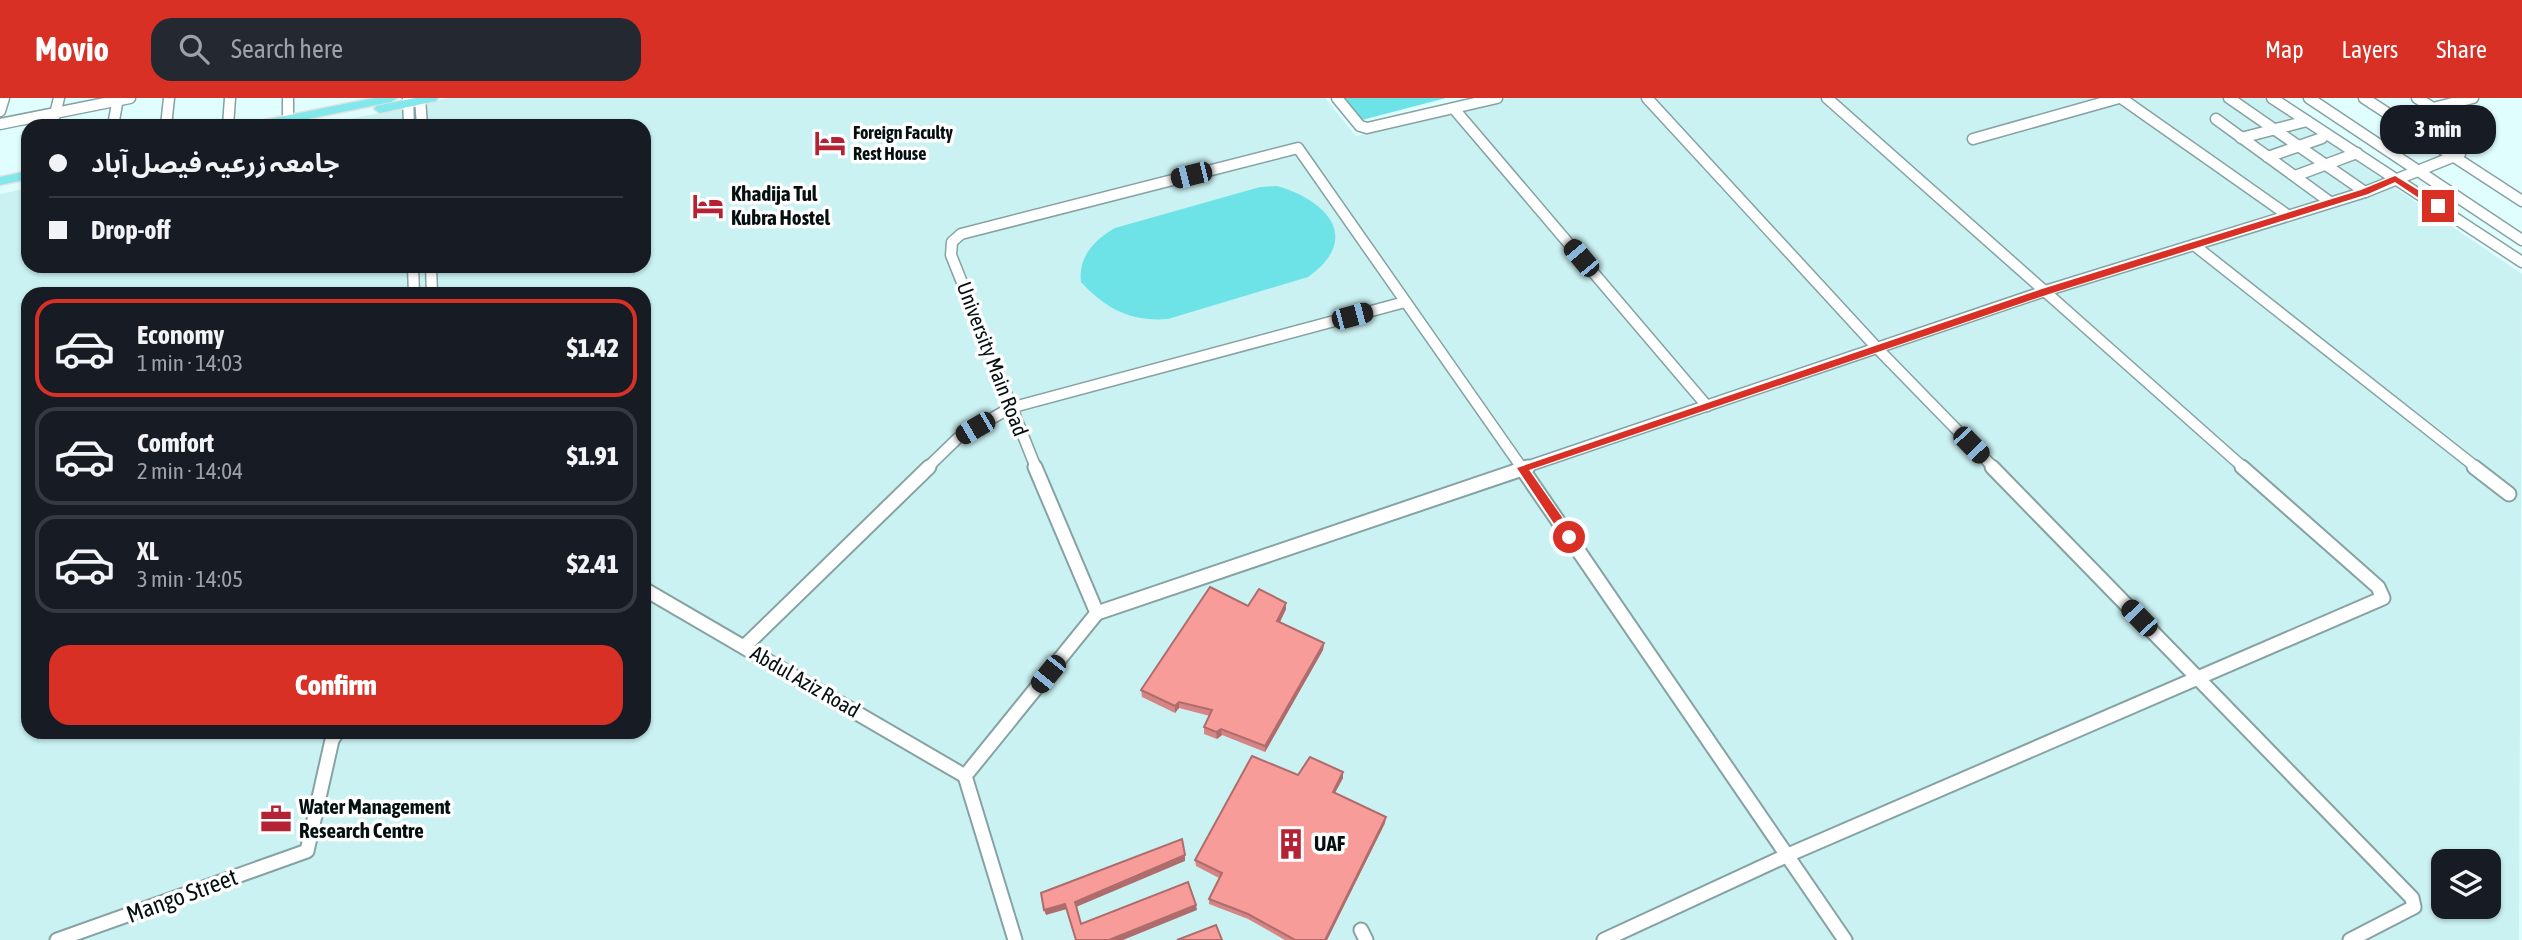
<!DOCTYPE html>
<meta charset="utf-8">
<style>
body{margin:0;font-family:"Asap Condensed","Noto Sans Arabic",sans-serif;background:#242831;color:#f1f3f6;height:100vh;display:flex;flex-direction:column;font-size:26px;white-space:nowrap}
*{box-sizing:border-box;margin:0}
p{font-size:23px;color:#9ea1a6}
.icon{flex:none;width:38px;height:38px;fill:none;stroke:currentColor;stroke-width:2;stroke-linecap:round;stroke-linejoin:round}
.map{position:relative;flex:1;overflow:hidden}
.drawer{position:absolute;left:21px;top:189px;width:630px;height:452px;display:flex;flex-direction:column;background:#171b24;border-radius:21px;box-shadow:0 2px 5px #0004}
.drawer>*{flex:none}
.guide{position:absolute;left:21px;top:21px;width:630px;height:154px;border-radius:21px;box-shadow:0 2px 5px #0004;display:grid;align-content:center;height:154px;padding:0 28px;background:#171b24}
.buttons{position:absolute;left:2431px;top:751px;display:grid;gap:14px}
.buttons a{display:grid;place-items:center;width:70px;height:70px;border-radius:14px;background:#171b24;box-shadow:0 2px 5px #0004;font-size:35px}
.end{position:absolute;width:32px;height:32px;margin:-16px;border:9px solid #d93025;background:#fff;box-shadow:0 0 0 4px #fff}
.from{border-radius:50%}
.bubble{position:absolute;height:49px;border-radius:21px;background:#171b24;box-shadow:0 2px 5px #0004;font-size:23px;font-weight:800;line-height:49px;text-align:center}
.car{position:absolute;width:21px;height:42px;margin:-21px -10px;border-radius:9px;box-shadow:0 0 5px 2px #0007;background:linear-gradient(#222 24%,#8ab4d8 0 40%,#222 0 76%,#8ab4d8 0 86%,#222 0)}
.guide b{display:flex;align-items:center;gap:24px;height:66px;font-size:26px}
.guide b+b{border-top:2px solid #363941}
.guide i{width:18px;height:18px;background:#f1f3f6}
ul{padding:12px 0 0;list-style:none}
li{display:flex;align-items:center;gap:21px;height:98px;margin:0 14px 10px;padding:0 14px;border:4px solid #363941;border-radius:21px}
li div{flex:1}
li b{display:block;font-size:26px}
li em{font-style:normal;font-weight:800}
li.active{border-color:#d93025}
li>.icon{width:63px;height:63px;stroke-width:1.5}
.button{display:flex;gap:14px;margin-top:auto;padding:14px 28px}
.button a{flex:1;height:80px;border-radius:21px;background:#d93025;color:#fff;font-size:28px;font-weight:800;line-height:80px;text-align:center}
header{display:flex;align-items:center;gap:42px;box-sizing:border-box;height:98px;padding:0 35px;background:#d93025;color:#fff}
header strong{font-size:33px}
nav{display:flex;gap:38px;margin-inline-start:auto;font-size:24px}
.search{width:490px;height:63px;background:#242831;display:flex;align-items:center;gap:18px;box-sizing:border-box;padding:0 24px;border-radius:21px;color:#9ea1a6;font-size:26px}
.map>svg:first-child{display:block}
</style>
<header>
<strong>Movio</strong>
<div class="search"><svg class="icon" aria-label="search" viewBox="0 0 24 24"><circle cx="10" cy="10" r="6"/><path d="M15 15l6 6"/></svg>Search here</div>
<nav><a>Map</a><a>Layers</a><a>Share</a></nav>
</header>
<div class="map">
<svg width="2522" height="842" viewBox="0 0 2522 842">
<rect width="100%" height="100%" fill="#e0fefe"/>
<path fill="#cbf2f3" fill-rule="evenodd" d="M449,0H1325L1356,38L1507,0H2263L2522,176L2519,842H0V96L28,90V168H644V28H318ZM28,196H644V634H28ZM2443,763H2488V808H2443Z"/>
<g fill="#6de3e7">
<polygon points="1344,0 1446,0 1362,22"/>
<path d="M1277,88C1326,102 1363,140 1308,179L1168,221C1131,224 1106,211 1081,184C1078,159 1094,142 1115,130L1260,89Z"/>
</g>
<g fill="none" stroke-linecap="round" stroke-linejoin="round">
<defs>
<g id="minor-far1">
<polyline points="288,0 288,22"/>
<polyline points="408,0 409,28"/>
<polyline points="420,0 422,28"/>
<polyline points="1337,0 1360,28 1367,30 1497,0"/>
<polyline points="1647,0 1878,251 1994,370"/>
<polyline points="1827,0 2244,370"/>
<polyline points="2121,0 2286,116"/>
<polyline points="2229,0 2365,94"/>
<polyline points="2272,0 2522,164"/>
<polyline points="2309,0 2522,142"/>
<polyline points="2364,0 2522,103"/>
<polyline points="2417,0 2433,10 2473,0"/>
<polyline points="1455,12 1707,308"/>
<polyline points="0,13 4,0"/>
<polyline points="2216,21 2330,104"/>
<polyline points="2400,23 2433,10"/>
<polyline points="0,26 130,0"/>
<polyline points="52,28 59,0"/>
<polyline points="113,28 118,0"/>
<polyline points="166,28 169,0"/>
<polyline points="228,28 230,0"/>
<polyline points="2241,40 2307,23"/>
<polyline points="1973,41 2119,0"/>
<polyline points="2268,59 2322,40"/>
<polyline points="2295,78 2357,55"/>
<polyline points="2194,147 2477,370"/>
<polyline points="413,168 414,196"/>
<polyline points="431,168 432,196"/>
<polyline points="927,370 958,340 1010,310 1405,204"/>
<polyline points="1036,370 951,157 952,144 961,136 1298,50 1522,370"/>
<polyline points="1523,370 2045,193 2365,94 2460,56"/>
</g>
<g id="minor">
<polyline points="1521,369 1845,842"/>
<polyline points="1992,369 2412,800 2414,809 2350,842"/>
<polyline points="2474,369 2509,396"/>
<polyline points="644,491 965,678"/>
<polyline points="1097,515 1528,369"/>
<polyline points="744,549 929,369"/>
<polyline points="965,678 1097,515 1035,369"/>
<polyline points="965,678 1015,842"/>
<polyline points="1361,832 1366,842"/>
<polyline points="57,842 307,753 332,642 337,634"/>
<polyline points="1604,842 1788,757 2383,500 2378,489 2242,369"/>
</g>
<g id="major">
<polygon points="374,0 397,0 391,4 273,28 249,28 255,24"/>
<polygon points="415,0 438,0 436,3 380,15 374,11 376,8"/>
<polygon points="28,73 28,81 0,87 0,79"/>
</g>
</defs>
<use href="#minor-far1" stroke="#86a2a2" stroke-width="13"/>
<use href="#minor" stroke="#86a2a2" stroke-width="17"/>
<use href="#major" stroke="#e1e2e2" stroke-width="3"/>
<use href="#minor-far1" stroke="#fff" stroke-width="10"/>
<use href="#minor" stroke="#fff" stroke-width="13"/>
<use href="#major" fill="#82e8ec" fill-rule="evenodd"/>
</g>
<g fill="#d58684">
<polygon points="1248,508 1286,511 1280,524 1324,545 1323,552 1265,654 1222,637 1217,641 1204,636 1204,629 1210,618 1179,610 1175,615 1142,599 1141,592"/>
<polygon points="1298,677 1343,680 1335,695 1385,725 1327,842 1285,842 1248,821 1209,806 1209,801 1219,780 1196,768 1195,762"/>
</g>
<g fill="#ae6d6c">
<polygon points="1286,505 1286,511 1277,530 1277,523"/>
<polygon points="1324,545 1323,552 1265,654 1265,648"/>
<polygon points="1179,604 1179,610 1175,615 1175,608"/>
<polygon points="1221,631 1222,637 1217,641 1216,634"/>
<polygon points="1343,674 1343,680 1332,700 1333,694"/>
<polygon points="1386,719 1385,725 1327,842 1325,842"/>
<polygon points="1185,757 1185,763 1076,809 1075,804"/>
<polygon points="1065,806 1067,811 1046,817 1044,812"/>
<polygon points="1196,807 1197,812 1123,842 1109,842"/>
</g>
<g fill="#f89c9a" stroke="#ae6d6c" stroke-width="2">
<polygon points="1210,489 1248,508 1259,491 1286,505 1277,523 1324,545 1265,648 1221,631 1216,634 1204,629 1212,612 1179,604 1175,608 1141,592"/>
<polygon points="1252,658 1298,677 1310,659 1343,674 1333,694 1386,719 1325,842 1295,842 1248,816 1209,801 1222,775 1195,762"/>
<polygon points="1182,741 1185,757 1075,804 1081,826 1188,784 1196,807 1109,842 1076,842 1065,806 1044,812 1041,795"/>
<polygon points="1216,827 1222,842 1177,842"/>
</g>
<polygon fill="#d93025" points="2395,78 2441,106 2441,110 2434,110 2395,84 2368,96 2049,196 1529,372 1573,435 1573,442 1565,442 1517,370 2042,191 2361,92"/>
<defs>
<symbol id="hotel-bare" viewBox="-9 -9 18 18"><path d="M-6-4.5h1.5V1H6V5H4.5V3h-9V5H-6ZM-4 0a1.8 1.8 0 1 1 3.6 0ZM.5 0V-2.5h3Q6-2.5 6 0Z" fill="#b42233" stroke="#fff" stroke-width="2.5" paint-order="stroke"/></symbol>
<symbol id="office-bare" viewBox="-9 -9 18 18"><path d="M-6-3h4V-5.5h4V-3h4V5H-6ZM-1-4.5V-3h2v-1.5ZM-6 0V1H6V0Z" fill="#b42233" stroke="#fff" stroke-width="2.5" paint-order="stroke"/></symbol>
<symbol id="building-bare" viewBox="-9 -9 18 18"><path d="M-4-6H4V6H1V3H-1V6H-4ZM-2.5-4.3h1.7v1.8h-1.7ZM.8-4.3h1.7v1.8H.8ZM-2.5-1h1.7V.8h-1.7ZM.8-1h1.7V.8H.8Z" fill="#b42233" stroke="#fff" stroke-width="2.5" paint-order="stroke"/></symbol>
</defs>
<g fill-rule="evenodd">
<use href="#hotel-bare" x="808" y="23" width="44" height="44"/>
<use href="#hotel-bare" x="686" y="86" width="44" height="44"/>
<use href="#office-bare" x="254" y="699" width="44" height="44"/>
<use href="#building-bare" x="1269" y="724" width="44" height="44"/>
</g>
<g text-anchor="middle" stroke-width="7" stroke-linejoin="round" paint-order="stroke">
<g font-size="18" font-weight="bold" fill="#061011" stroke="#fff" text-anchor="start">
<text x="853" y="41">Foreign Faculty<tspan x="853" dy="21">Rest House</tspan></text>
</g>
<g font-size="21" font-weight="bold" fill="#061011" stroke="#fff" text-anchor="start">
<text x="731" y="103">Khadija Tul<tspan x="731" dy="24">Kubra Hostel</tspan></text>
<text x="299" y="716">Water Management<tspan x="299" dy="24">Research Centre</tspan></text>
<text x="1314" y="753">UAF</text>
</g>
<g font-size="21" fill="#061011" stroke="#fff">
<text transform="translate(992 261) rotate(69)" y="7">University Main Road</text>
<text transform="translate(805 584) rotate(30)" y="7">Abdul Aziz Road</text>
</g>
<g font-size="24" fill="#061011" stroke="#fff">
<text transform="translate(182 798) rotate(-20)" y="8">Mango Street</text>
</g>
</g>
</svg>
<div class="buttons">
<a><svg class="icon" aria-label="layers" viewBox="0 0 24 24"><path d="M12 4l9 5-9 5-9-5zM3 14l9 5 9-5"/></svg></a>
</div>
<i class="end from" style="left:1569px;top:439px"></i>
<i class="end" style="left:2438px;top:108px"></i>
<div class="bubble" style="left:2380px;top:7px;width:116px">3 min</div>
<i class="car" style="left:1191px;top:77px;rotate:256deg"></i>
<i class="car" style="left:1581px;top:160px;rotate:320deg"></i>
<i class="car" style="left:1352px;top:218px;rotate:75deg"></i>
<i class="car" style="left:975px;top:330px;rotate:240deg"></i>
<i class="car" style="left:1971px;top:347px;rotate:136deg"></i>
<i class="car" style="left:2139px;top:520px;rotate:316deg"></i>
<i class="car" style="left:1048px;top:576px;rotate:219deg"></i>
<div class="guide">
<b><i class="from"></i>جامعہ زرعیہ فیصل آباد</b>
<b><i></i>Drop-off</b>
</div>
<section class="drawer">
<ul>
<li class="active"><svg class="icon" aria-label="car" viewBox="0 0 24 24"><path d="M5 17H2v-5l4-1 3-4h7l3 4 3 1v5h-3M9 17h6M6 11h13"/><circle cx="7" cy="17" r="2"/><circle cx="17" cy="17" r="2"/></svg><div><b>Economy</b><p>1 min · 14:03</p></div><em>$1.42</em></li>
<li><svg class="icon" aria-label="car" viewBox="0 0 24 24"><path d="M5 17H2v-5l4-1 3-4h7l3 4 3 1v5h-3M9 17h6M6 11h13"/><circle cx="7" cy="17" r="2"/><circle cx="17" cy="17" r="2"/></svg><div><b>Comfort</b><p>2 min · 14:04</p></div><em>$1.91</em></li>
<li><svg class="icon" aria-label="car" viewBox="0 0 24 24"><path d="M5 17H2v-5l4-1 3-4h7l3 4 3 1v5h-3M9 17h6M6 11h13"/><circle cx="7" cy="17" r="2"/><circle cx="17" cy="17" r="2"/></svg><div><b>XL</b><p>3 min · 14:05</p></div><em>$2.41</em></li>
</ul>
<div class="button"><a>Confirm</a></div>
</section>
</div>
